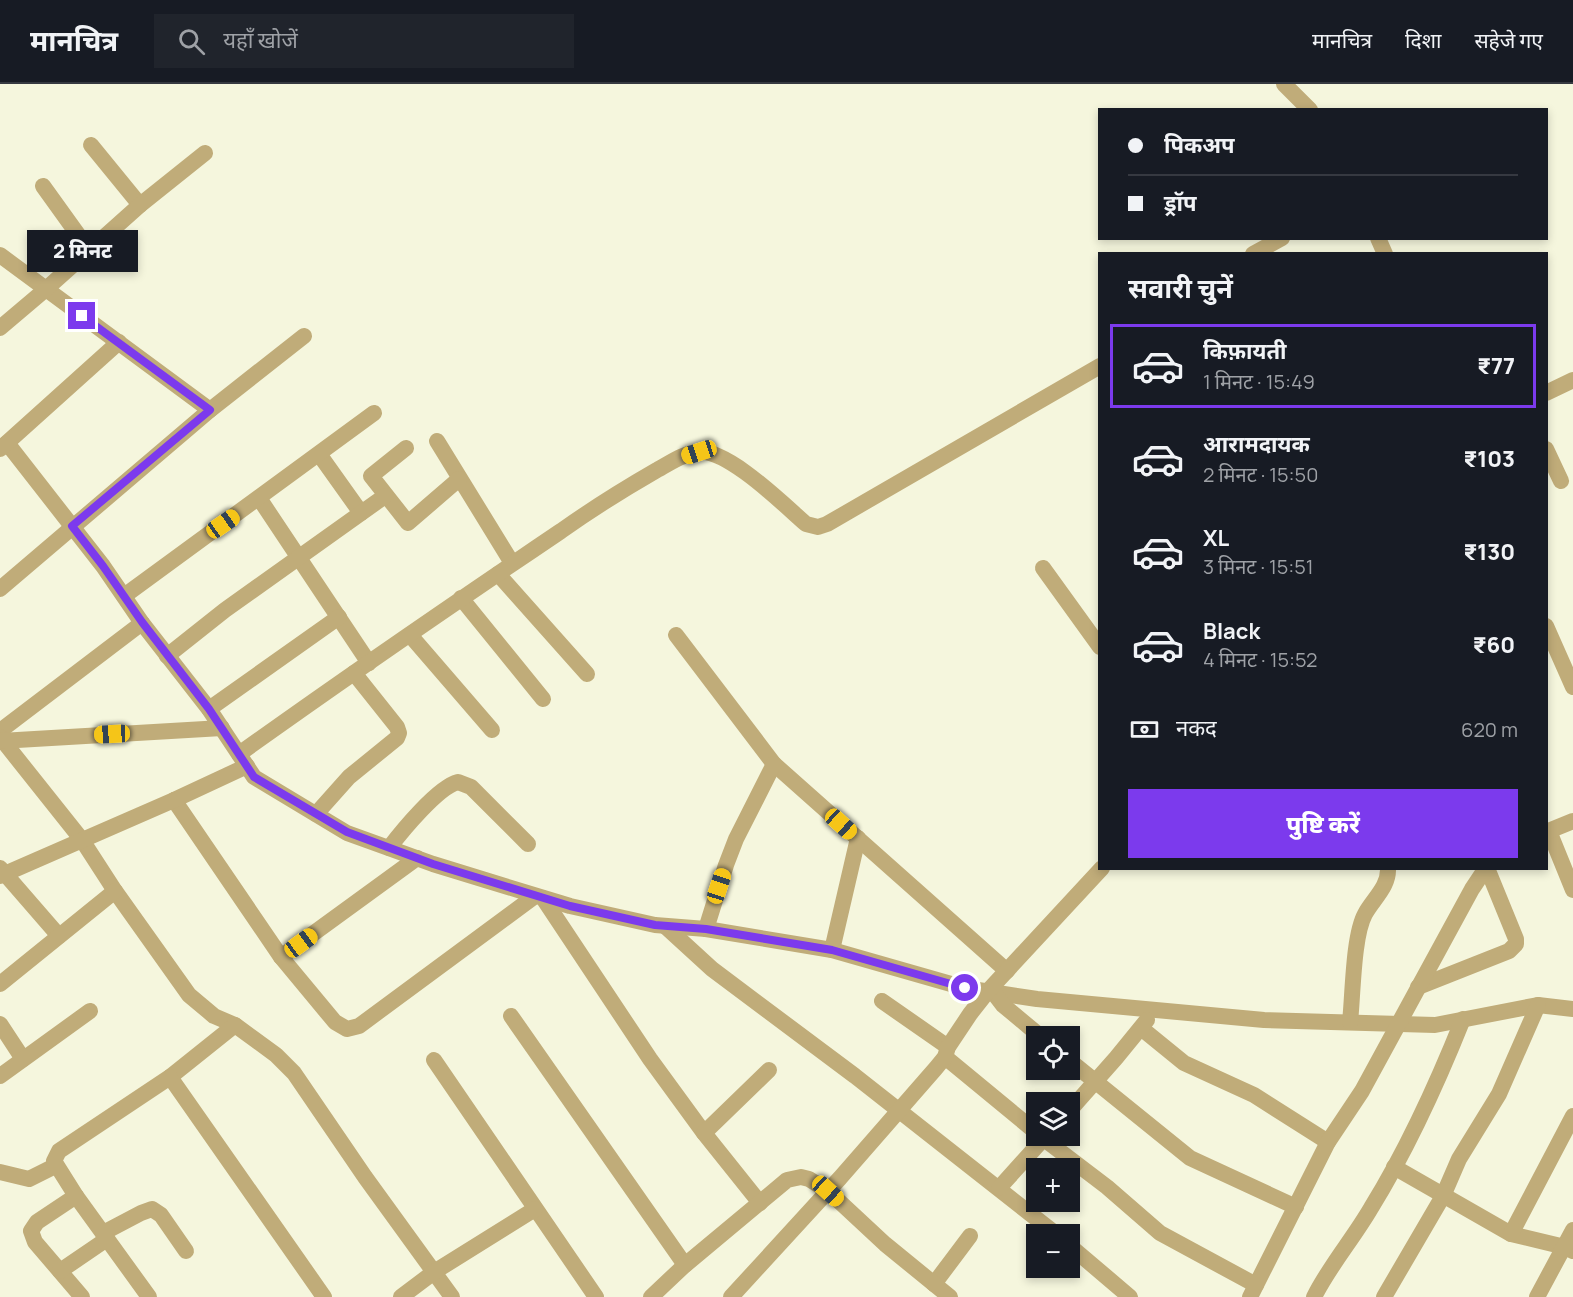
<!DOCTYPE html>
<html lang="hi">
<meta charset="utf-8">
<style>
body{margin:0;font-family:Manrope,"Noto Sans Devanagari",sans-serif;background:#20242c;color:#f1f3f6;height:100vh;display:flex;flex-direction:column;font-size:22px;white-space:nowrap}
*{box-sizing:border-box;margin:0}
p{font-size:20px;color:#9ea1a6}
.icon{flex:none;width:33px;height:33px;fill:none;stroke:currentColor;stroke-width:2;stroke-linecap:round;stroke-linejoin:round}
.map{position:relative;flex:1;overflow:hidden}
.side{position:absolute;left:1098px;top:168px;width:450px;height:618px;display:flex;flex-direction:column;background:#171b24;border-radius:0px;box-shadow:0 3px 9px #0003}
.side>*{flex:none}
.banner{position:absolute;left:1098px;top:24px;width:450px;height:132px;border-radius:0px;box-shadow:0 3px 9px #0003;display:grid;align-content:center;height:132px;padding:0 30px;background:#171b24}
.tools{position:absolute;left:1026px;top:942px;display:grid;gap:12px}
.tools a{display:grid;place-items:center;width:54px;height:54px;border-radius:0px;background:#171b24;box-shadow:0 3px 9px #0003;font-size:30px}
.end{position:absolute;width:27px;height:27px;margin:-14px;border:8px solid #7c3aed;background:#fff;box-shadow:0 0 0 3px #fff}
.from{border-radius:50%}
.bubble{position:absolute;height:42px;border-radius:0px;background:#171b24;box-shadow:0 3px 9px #0003;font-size:20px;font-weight:800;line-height:42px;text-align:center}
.car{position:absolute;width:18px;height:36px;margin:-18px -9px;border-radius:8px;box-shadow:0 0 4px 2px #0007;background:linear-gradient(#f5c518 24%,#345 0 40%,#f5c518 0 76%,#345 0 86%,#f5c518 0)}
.banner b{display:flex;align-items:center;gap:21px;height:57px;font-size:22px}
.banner b+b{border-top:2px solid #363941}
.banner i{width:15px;height:15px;background:#f1f3f6}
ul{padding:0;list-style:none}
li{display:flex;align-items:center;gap:18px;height:84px;margin:0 12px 9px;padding:0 18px;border:3px solid transparent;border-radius:0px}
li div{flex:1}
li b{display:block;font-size:22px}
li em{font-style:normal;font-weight:800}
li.active{border-color:#7c3aed}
li>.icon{width:54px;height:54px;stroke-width:1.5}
h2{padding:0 30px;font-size:27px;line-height:72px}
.pay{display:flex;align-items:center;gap:15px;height:66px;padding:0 30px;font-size:22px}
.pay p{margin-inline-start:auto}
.button{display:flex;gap:12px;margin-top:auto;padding:12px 30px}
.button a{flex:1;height:69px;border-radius:0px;background:#7c3aed;color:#fff;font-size:24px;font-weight:800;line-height:69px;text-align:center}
header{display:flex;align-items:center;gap:36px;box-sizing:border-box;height:84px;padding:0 30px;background:#171b24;border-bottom:2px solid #363941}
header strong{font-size:28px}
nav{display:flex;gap:33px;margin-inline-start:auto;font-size:21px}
.search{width:420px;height:54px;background:#20242c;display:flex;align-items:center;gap:15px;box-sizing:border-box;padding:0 21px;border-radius:0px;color:#9ea1a6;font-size:22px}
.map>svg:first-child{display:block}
</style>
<header>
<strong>मानचित्र</strong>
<div class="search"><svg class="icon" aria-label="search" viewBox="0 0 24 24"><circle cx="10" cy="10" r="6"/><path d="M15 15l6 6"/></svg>यहाँ खोजें</div>
<nav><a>मानचित्र</a><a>दिशा</a><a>सहेजे गए</a></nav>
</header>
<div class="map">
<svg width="1573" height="1213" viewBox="0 0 1573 1213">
<rect width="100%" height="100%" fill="#f5f6dd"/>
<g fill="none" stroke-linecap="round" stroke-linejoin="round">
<g stroke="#c0ac79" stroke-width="16">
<polyline points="1284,0 1310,26"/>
<polyline points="91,61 140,121"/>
<polyline points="43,102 89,166"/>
<polyline points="1378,154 1385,170"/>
<polyline points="1253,170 1282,154"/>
<polyline points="0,171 210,326"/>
<polyline points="0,244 46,205 140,121 205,69"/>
<polyline points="1546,309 1573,296"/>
<polyline points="437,357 512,479"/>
<polyline points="7,359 103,482 142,539 209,625 254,693 347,749 433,780 570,822 655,841 706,845 832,866 965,904 1037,915 1264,936 1435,941 1538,921 1573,925"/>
<polyline points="406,364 371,392 408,439 459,395"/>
<polyline points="0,365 119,258"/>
<polyline points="1546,365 1561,397"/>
<polyline points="319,370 361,429"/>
<polyline points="259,414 369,579"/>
<polyline points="1043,484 1100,563"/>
<polyline points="498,490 587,590"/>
<polyline points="0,505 210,326 304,252"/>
<polyline points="124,512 374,329"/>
<polyline points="461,514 543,615"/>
<polyline points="1546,542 1573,603"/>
<polyline points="410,551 492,646"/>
<polyline points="676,551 774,680 1007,887"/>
<polyline points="167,572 225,526 385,412"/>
<polyline points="209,625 339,533"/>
<polyline points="0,647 142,539"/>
<polyline points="0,653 82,756 115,807 189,911 214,932 235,941 276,971 294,989 365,1093 452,1213"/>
<polyline points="0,657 222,644"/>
<path d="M239,670C345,594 453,520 561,447C592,425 624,405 657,386C670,379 684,369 698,368C727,364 784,421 806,440L818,443L827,440L1100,282"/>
<polyline points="174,716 281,873 335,938 347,945 359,942 535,812"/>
<polyline points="316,730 349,693 397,654 399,649 397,643 354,589"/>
<polyline points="1549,747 1573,806"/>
<polyline points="1546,748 1573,737"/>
<path d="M389,764C402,747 438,703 458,698L471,703L528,760"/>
<polyline points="0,784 59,852"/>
<polyline points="0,792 174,716 247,682"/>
<polyline points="543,814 650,975 704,1049 760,1119"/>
<polyline points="665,842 712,885 855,992 1056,1150"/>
<polyline points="706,845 726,781 736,755 774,680"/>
<polyline points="832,866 858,754"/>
<polyline points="281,873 417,774"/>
<polyline points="0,900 115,807"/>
<polyline points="1418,903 1509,867 1516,860 1516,855 1487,784"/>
<polyline points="993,908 1003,921 1040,952"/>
<polyline points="882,917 948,963"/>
<polyline points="511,932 685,1181"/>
<path d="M1350,938C1353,911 1353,852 1365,830C1373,815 1389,803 1388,784"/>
<polyline points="0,940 23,975"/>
<polyline points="235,941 170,993 324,1213"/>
<polyline points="1141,944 1184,979 1254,1011 1328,1058"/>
<polyline points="945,973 1036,1048"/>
<polyline points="434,976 596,1213"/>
<polyline points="1070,977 1190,1074 1296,1123"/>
<polyline points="0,992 90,927"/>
<polyline points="1070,1026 1116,974 1147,936"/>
<polyline points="704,1049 769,986"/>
<polyline points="1040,1052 1107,1103 1160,1149 1256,1201"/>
<polyline points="1394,1083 1511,1150 1565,1163 1573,1167"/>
<polyline points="0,1088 29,1095 55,1082"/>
<polyline points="999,1104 1046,1052"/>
<polyline points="76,1112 37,1138 31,1147 35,1158 82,1213"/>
<polyline points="103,1149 141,1129 152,1125 161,1131 186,1167"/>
<polyline points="1511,1150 1573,1032"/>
<polyline points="1070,1162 1130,1213"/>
<polyline points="60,1187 107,1155"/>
<polyline points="934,1200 970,1152"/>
<polyline points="149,1213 76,1112 54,1077 59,1067 170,993"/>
<polyline points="401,1213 434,1188 535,1125"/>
<polyline points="651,1213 685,1181 787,1096 801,1093 809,1095 828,1107 885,1160 950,1213"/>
<polyline points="731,1213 840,1094 936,984 945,973 948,963 970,930 988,907 1102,784"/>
<polyline points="1250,1213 1328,1058 1362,1007 1472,805 1486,784"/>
<path d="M1314,1213C1330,1181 1353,1155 1371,1124C1408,1064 1437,1000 1463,935"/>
<polyline points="1384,1213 1443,1112 1459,1075 1499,1010 1538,921"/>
<polyline points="1537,1213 1573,1146"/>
</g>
</g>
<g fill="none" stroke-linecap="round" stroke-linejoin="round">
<polyline stroke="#7c3aed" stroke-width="8" points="82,232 210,326 72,442 103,482 142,538 209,625 254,693 347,748 433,780 570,822 655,841 706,845 832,866 965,904"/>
</g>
</svg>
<div class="tools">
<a><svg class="icon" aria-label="locate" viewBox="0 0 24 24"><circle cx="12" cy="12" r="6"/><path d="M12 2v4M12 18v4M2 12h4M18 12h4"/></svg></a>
<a><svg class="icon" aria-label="layers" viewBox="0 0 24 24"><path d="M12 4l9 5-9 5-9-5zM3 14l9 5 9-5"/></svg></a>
<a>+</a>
<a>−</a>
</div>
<i class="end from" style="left:965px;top:904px"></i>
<i class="end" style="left:82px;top:232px"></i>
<div class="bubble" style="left:27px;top:146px;width:111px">2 मिनट</div>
<i class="car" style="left:699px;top:368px;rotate:252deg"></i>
<i class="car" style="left:223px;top:440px;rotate:55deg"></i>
<i class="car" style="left:112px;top:650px;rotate:267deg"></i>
<i class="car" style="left:841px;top:740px;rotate:132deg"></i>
<i class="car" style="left:719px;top:802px;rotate:18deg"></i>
<i class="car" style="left:301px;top:859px;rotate:54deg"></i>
<i class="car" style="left:828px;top:1107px;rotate:132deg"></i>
<div class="banner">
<b><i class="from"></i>पिकअप</b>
<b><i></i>ड्रॉप</b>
</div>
<section class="side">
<h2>सवारी चुनें</h2>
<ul>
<li class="active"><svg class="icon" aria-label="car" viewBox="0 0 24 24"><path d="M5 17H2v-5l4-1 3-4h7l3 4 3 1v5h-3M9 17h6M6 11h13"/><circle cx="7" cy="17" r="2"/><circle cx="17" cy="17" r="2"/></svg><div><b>किफ़ायती</b><p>1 मिनट · 15:49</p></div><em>₹77</em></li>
<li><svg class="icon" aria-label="car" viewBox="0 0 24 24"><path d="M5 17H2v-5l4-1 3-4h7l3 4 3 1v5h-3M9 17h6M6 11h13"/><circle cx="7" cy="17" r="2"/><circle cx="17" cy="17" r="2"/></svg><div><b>आरामदायक</b><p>2 मिनट · 15:50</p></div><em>₹103</em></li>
<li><svg class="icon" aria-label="car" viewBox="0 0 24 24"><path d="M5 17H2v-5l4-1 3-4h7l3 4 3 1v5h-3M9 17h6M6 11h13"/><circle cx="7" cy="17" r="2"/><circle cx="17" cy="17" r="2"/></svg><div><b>XL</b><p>3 मिनट · 15:51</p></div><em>₹130</em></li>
<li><svg class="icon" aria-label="car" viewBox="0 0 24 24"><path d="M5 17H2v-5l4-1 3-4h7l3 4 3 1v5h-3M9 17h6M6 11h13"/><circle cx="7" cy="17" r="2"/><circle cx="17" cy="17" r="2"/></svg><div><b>Black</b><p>4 मिनट · 15:52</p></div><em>₹60</em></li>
</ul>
<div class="pay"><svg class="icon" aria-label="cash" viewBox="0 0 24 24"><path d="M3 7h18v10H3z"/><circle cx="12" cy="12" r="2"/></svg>नकद<p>620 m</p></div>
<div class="button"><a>पुष्टि करें</a></div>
</section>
</div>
